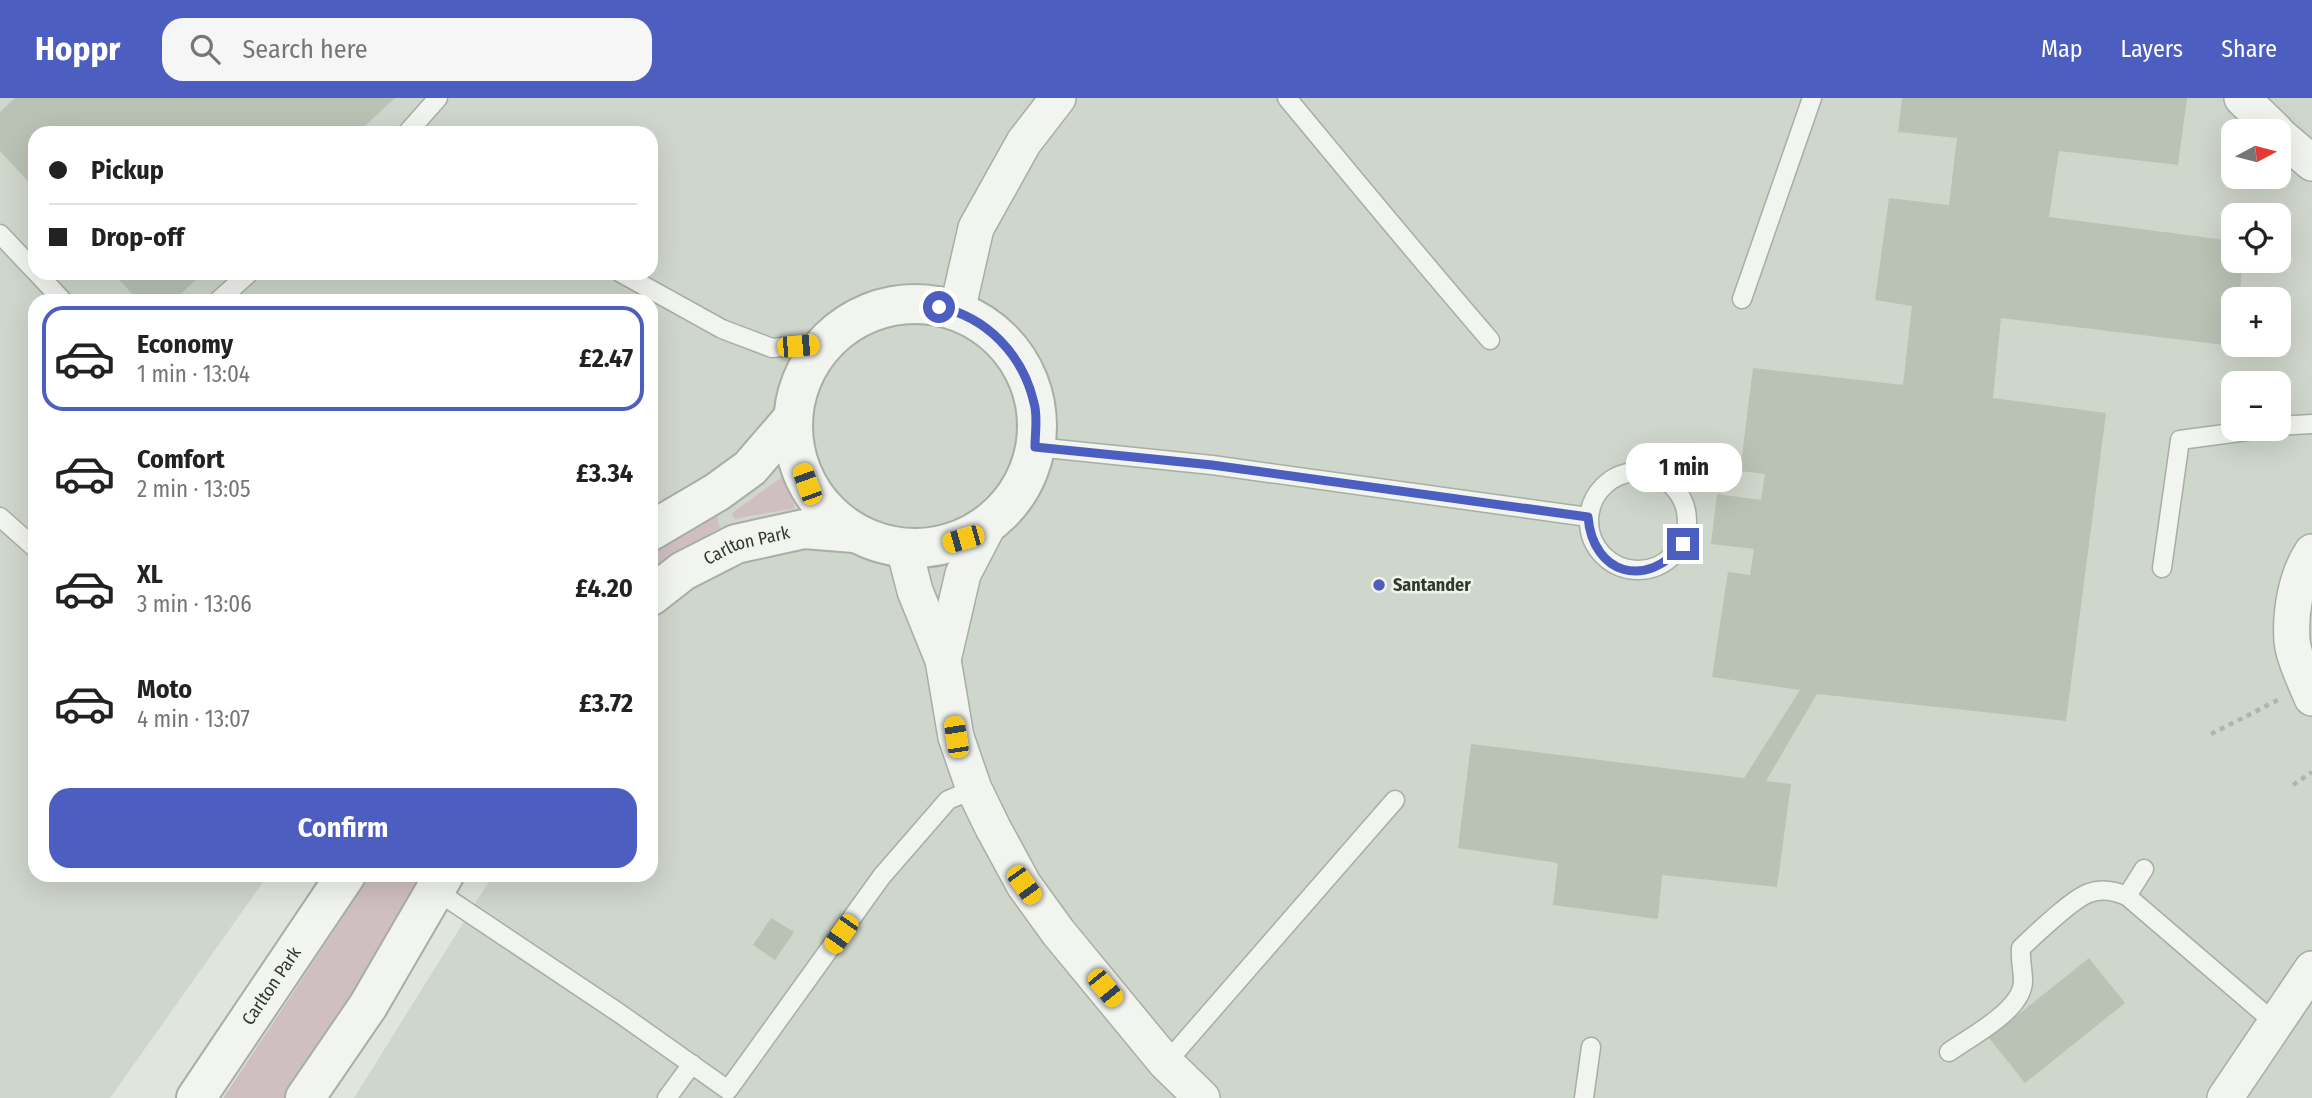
<!DOCTYPE html>
<meta charset="utf-8">
<style>
body{margin:0;font-family:"Fira Sans Condensed",sans-serif;background:#f6f6f6;color:#222;height:100vh;display:flex;flex-direction:column;font-size:26px;white-space:nowrap}
*{box-sizing:border-box;margin:0}
p{font-size:23px;color:#767676}
.icon{flex:none;width:38px;height:38px;fill:none;stroke:currentColor;stroke-width:2;stroke-linecap:round;stroke-linejoin:round}
.map{position:relative;flex:1;overflow:hidden}
.drawer{position:absolute;left:28px;top:196px;width:630px;height:588px;display:flex;flex-direction:column;background:#fff;border-radius:21px;box-shadow:0 7px 28px #0002}
.drawer>*{flex:none}
.banner{position:absolute;left:28px;top:28px;width:630px;height:154px;border-radius:21px;box-shadow:0 7px 28px #0002;display:grid;align-content:center;height:154px;padding:0 21px;background:#fff}
.needle{width:46px;rotate:83deg}
.fabs{position:absolute;left:2221px;top:21px;display:grid;gap:14px}
.fabs a{display:grid;place-items:center;width:70px;height:70px;border-radius:14px;background:#fff;box-shadow:0 7px 28px #0002;font-size:35px}
.end{position:absolute;width:32px;height:32px;margin:-16px;border:9px solid #4c5ec0;background:#fff;box-shadow:0 0 0 4px #fff}
.from{border-radius:50%}
.bubble{position:absolute;height:49px;border-radius:21px;background:#fff;box-shadow:0 7px 28px #0002;font-size:23px;font-weight:700;line-height:49px;text-align:center}
.car{position:absolute;width:21px;height:42px;margin:-21px -10px;border-radius:9px;box-shadow:0 0 5px 2px #0007;background:linear-gradient(#f5c518 24%,#345 0 40%,#f5c518 0 76%,#345 0 86%,#f5c518 0)}
.banner b{display:flex;align-items:center;gap:24px;height:66px;font-size:26px}
.banner b+b{border-top:2px solid #e0e0e0}
.banner i{width:18px;height:18px;background:#222}
ul{padding:12px 0 0;list-style:none}
li{display:flex;align-items:center;gap:21px;height:105px;margin:0 14px 10px;padding:0 7px;border:4px solid transparent;border-radius:21px}
li div{flex:1}
li b{display:block;font-size:26px}
li em{font-style:normal;font-weight:700}
li.current{border-color:#4c5ec0}
li>.icon{width:63px;height:63px;stroke-width:1.5}
.button{display:flex;gap:14px;margin-top:auto;padding:14px 21px}
.button a{flex:1;height:80px;border-radius:21px;background:#4c5ec0;color:#fff;font-size:28px;font-weight:700;line-height:80px;text-align:center}
header{display:flex;align-items:center;gap:42px;box-sizing:border-box;height:98px;padding:0 35px;background:#4c5ec0;color:#fff}
header strong{font-size:33px}
nav{display:flex;gap:38px;margin-inline-start:auto;font-size:24px}
.search{width:490px;height:63px;background:#f6f6f6;display:flex;align-items:center;gap:18px;box-sizing:border-box;padding:0 24px;border-radius:21px;color:#767676;font-size:26px}
.map>svg:first-child{display:block}
</style>
<header>
<strong>Hoppr</strong>
<div class="search"><svg class="icon" aria-label="search" viewBox="0 0 24 24"><circle cx="10" cy="10" r="6"/><path d="M15 15l6 6"/></svg>Search here</div>
<nav><a>Map</a><a>Layers</a><a>Share</a></nav>
</header>
<div class="map">
<svg width="2312" height="1000" viewBox="0 0 2312 1000">
<rect width="100%" height="100%" fill="#e0e5dd"/>
<path fill="#cfd6cb" fill-rule="evenodd" d="M0,0H2312V1000H354L493,777H651V203H35V777H268L110,1000H0ZM2233,33H2278V79H2233ZM35,35H651V175H35ZM2233,117H2278V163H2233ZM2233,201H2278V247H2233ZM2233,285H2278V331H2233Z"/>
<g fill="#cfbfc3">
<polygon points="785,377 795,410 734,421 732,415"/>
<polygon points="717,418 720,430 668,459 651,474 651,454 676,437"/>
<polygon points="371,777 426,777 287,1000 223,1000"/>
</g>
<g fill="#bac2b5">
<polygon points="15,0 395,0 357,35 35,35 35,91 0,53 0,14"/>
<polygon points="1902,0 2187,0 2178,67 2059,53 2049,119 2233,143 2233,163 2243,163 2239,201 2233,201 2233,248 2001,220 1993,300 2106,315 2066,623 1817,596 1766,683 1791,686 1777,789 1662,777 1658,821 1553,807 1558,765 1458,750 1471,646 1744,680 1800,592 1712,579 1728,474 1750,477 1754,451 1711,446 1717,396 1761,402 1765,376 1740,373 1753,270 1903,287 1912,208 1875,202 1889,100 1949,107 1957,40 1898,34"/>
<polygon points="113,175 203,175 173,203 139,203"/>
<polygon points="771,820 794,834 775,862 753,847"/>
<polygon points="2089,860 2125,905 2025,985 1989,940"/>
</g>
<g fill="none" stroke-linecap="round" stroke-linejoin="round">
<defs>
<g id="service">
<path d="M1287,0C1354,81 1421,162 1490,242"/>
<polyline points="407,35 438,0"/>
<polyline points="0,136 35,173"/>
<polyline points="37,175 63,203"/>
<polyline points="621,175 722,231 772,250 824,245"/>
<polyline points="1742,201 1812,0"/>
<polyline points="218,203 249,175"/>
<polyline points="2278,328 2312,326"/>
<polyline points="1036,349 1212,367 1588,419"/>
<circle cx="1638" cy="423" r="49"/>
<polyline points="0,419 35,450"/>
<polyline points="2162,470 2180,342 2262,331"/>
<polyline points="435,792 619,915 728,992 882,778 948,702 974,691"/>
<polyline points="2127,798 2275,925"/>
<path d="M1949,954C1970,939 2023,912 2023,883C2023,872 2020,862 2021,850C2036,836 2072,801 2089,795C2102,790 2115,793 2127,798L2144,771"/>
<polyline points="1166,965 1395,702"/>
<polyline points="667,1000 692,966"/>
<polyline points="1584,1000 1591,949"/>
</g>
<g id="minor">
<polyline points="2242,0 2276,33"/>
<polyline points="2278,36 2312,65"/>
<polyline points="957,213 976,130 1024,44 1058,0"/>
<polyline points="904,450 915,493 943,562 956,639 974,691 993,730 1024,787 1058,834 1166,965 1202,1000"/>
<path d="M2312,454C2296,478 2290,514 2292,543C2294,561 2305,583 2312,600"/>
<polyline points="943,562 963,476 989,426"/>
<polyline points="2225,1000 2312,871"/>
</g>
<g id="tertiary">
<circle cx="915" cy="328" r="122"/>
<polyline points="651,433 717,394 750,370 793,320"/>
<path id="s1" d="M651,498L683,473L736,446L804,431L854,435"/>
<path id="s2" d="M196,1000L346,777"/>
<polyline points="305,1000 368,908 444,777"/>
</g>
</defs>
<use href="#service" stroke="#a7aea3" stroke-width="21"/>
<use href="#minor" stroke="#a7aea3" stroke-width="38"/>
<use href="#tertiary" stroke="#a7aea3" stroke-width="42"/>
<g stroke="#afb5ab" stroke-width="4.5" stroke-dasharray="5 5" stroke-linecap="butt">
<polyline points="2211,636 2278,602"/>
<polyline points="2293,687 2312,674"/>
</g>
<use href="#service" stroke="#f1f4ef" stroke-width="18"/>
<use href="#minor" stroke="#f1f4ef" stroke-width="35"/>
<use href="#tertiary" stroke="#f1f4ef" stroke-width="38"/>
</g>
<g fill="none" stroke-linecap="round" stroke-linejoin="round">
<path stroke="#4c5ec0" stroke-width="9" d="M939,209C987,219 1023,257 1034,305C1038,318 1035,335 1035,349L1212,367L1588,419C1593,477 1647,492 1683,446"/>
</g>
<circle fill="#4c5ec0" stroke="#eff3ec" stroke-width="2.5" cx="1379" cy="487" r="7"/>
<g text-anchor="middle" stroke-width="5" stroke-linejoin="round" paint-order="stroke">
<g font-size="18" fill="#2f3a28" stroke="#eff3ec">
<text dy="6" stroke="none"><textPath href="#s1" startOffset="110">Carlton Park</textPath></text>
<text dy="6" stroke="none"><textPath href="#s2" startOffset="135">Carlton Park</textPath></text>
</g>
<g font-size="18" font-weight="bold" fill="#2f3a28" stroke="#eff3ec" text-anchor="start">
<text x="1393" y="493">Santander</text>
</g>
</g>
</svg>
<div class="fabs">
<a><svg class="needle" viewBox="-14 -14 28 28"><path d="M0-13l5 13h-10z" fill="#e53935"/><path d="M0 13l5-13h-10z" fill="#767676"/></svg></a>
<a><svg class="icon" aria-label="locate" viewBox="0 0 24 24"><circle cx="12" cy="12" r="6"/><path d="M12 2v4M12 18v4M2 12h4M18 12h4"/></svg></a>
<a>+</a>
<a>−</a>
</div>
<i class="end from" style="left:939px;top:209px"></i>
<i class="end" style="left:1683px;top:446px"></i>
<div class="bubble" style="left:1626px;top:345px;width:116px">1 min</div>
<i class="car" style="left:798px;top:248px;rotate:85deg"></i>
<i class="car" style="left:807px;top:386px;rotate:340deg"></i>
<i class="car" style="left:963px;top:441px;rotate:254deg"></i>
<i class="car" style="left:956px;top:639px;rotate:351deg"></i>
<i class="car" style="left:1024px;top:787px;rotate:144deg"></i>
<i class="car" style="left:841px;top:836px;rotate:215deg"></i>
<i class="car" style="left:1105px;top:890px;rotate:141deg"></i>
<div class="banner">
<b><i class="from"></i>Pickup</b>
<b><i></i>Drop-off</b>
</div>
<section class="drawer">
<ul>
<li class="current"><svg class="icon" aria-label="car" viewBox="0 0 24 24"><path d="M5 17H2v-5l4-1 3-4h7l3 4 3 1v5h-3M9 17h6M6 11h13"/><circle cx="7" cy="17" r="2"/><circle cx="17" cy="17" r="2"/></svg><div><b>Economy</b><p>1 min · 13:04</p></div><em>£2.47</em></li>
<li><svg class="icon" aria-label="car" viewBox="0 0 24 24"><path d="M5 17H2v-5l4-1 3-4h7l3 4 3 1v5h-3M9 17h6M6 11h13"/><circle cx="7" cy="17" r="2"/><circle cx="17" cy="17" r="2"/></svg><div><b>Comfort</b><p>2 min · 13:05</p></div><em>£3.34</em></li>
<li><svg class="icon" aria-label="car" viewBox="0 0 24 24"><path d="M5 17H2v-5l4-1 3-4h7l3 4 3 1v5h-3M9 17h6M6 11h13"/><circle cx="7" cy="17" r="2"/><circle cx="17" cy="17" r="2"/></svg><div><b>XL</b><p>3 min · 13:06</p></div><em>£4.20</em></li>
<li><svg class="icon" aria-label="car" viewBox="0 0 24 24"><path d="M5 17H2v-5l4-1 3-4h7l3 4 3 1v5h-3M9 17h6M6 11h13"/><circle cx="7" cy="17" r="2"/><circle cx="17" cy="17" r="2"/></svg><div><b>Moto</b><p>4 min · 13:07</p></div><em>£3.72</em></li>
</ul>
<div class="button"><a>Confirm</a></div>
</section>
</div>
